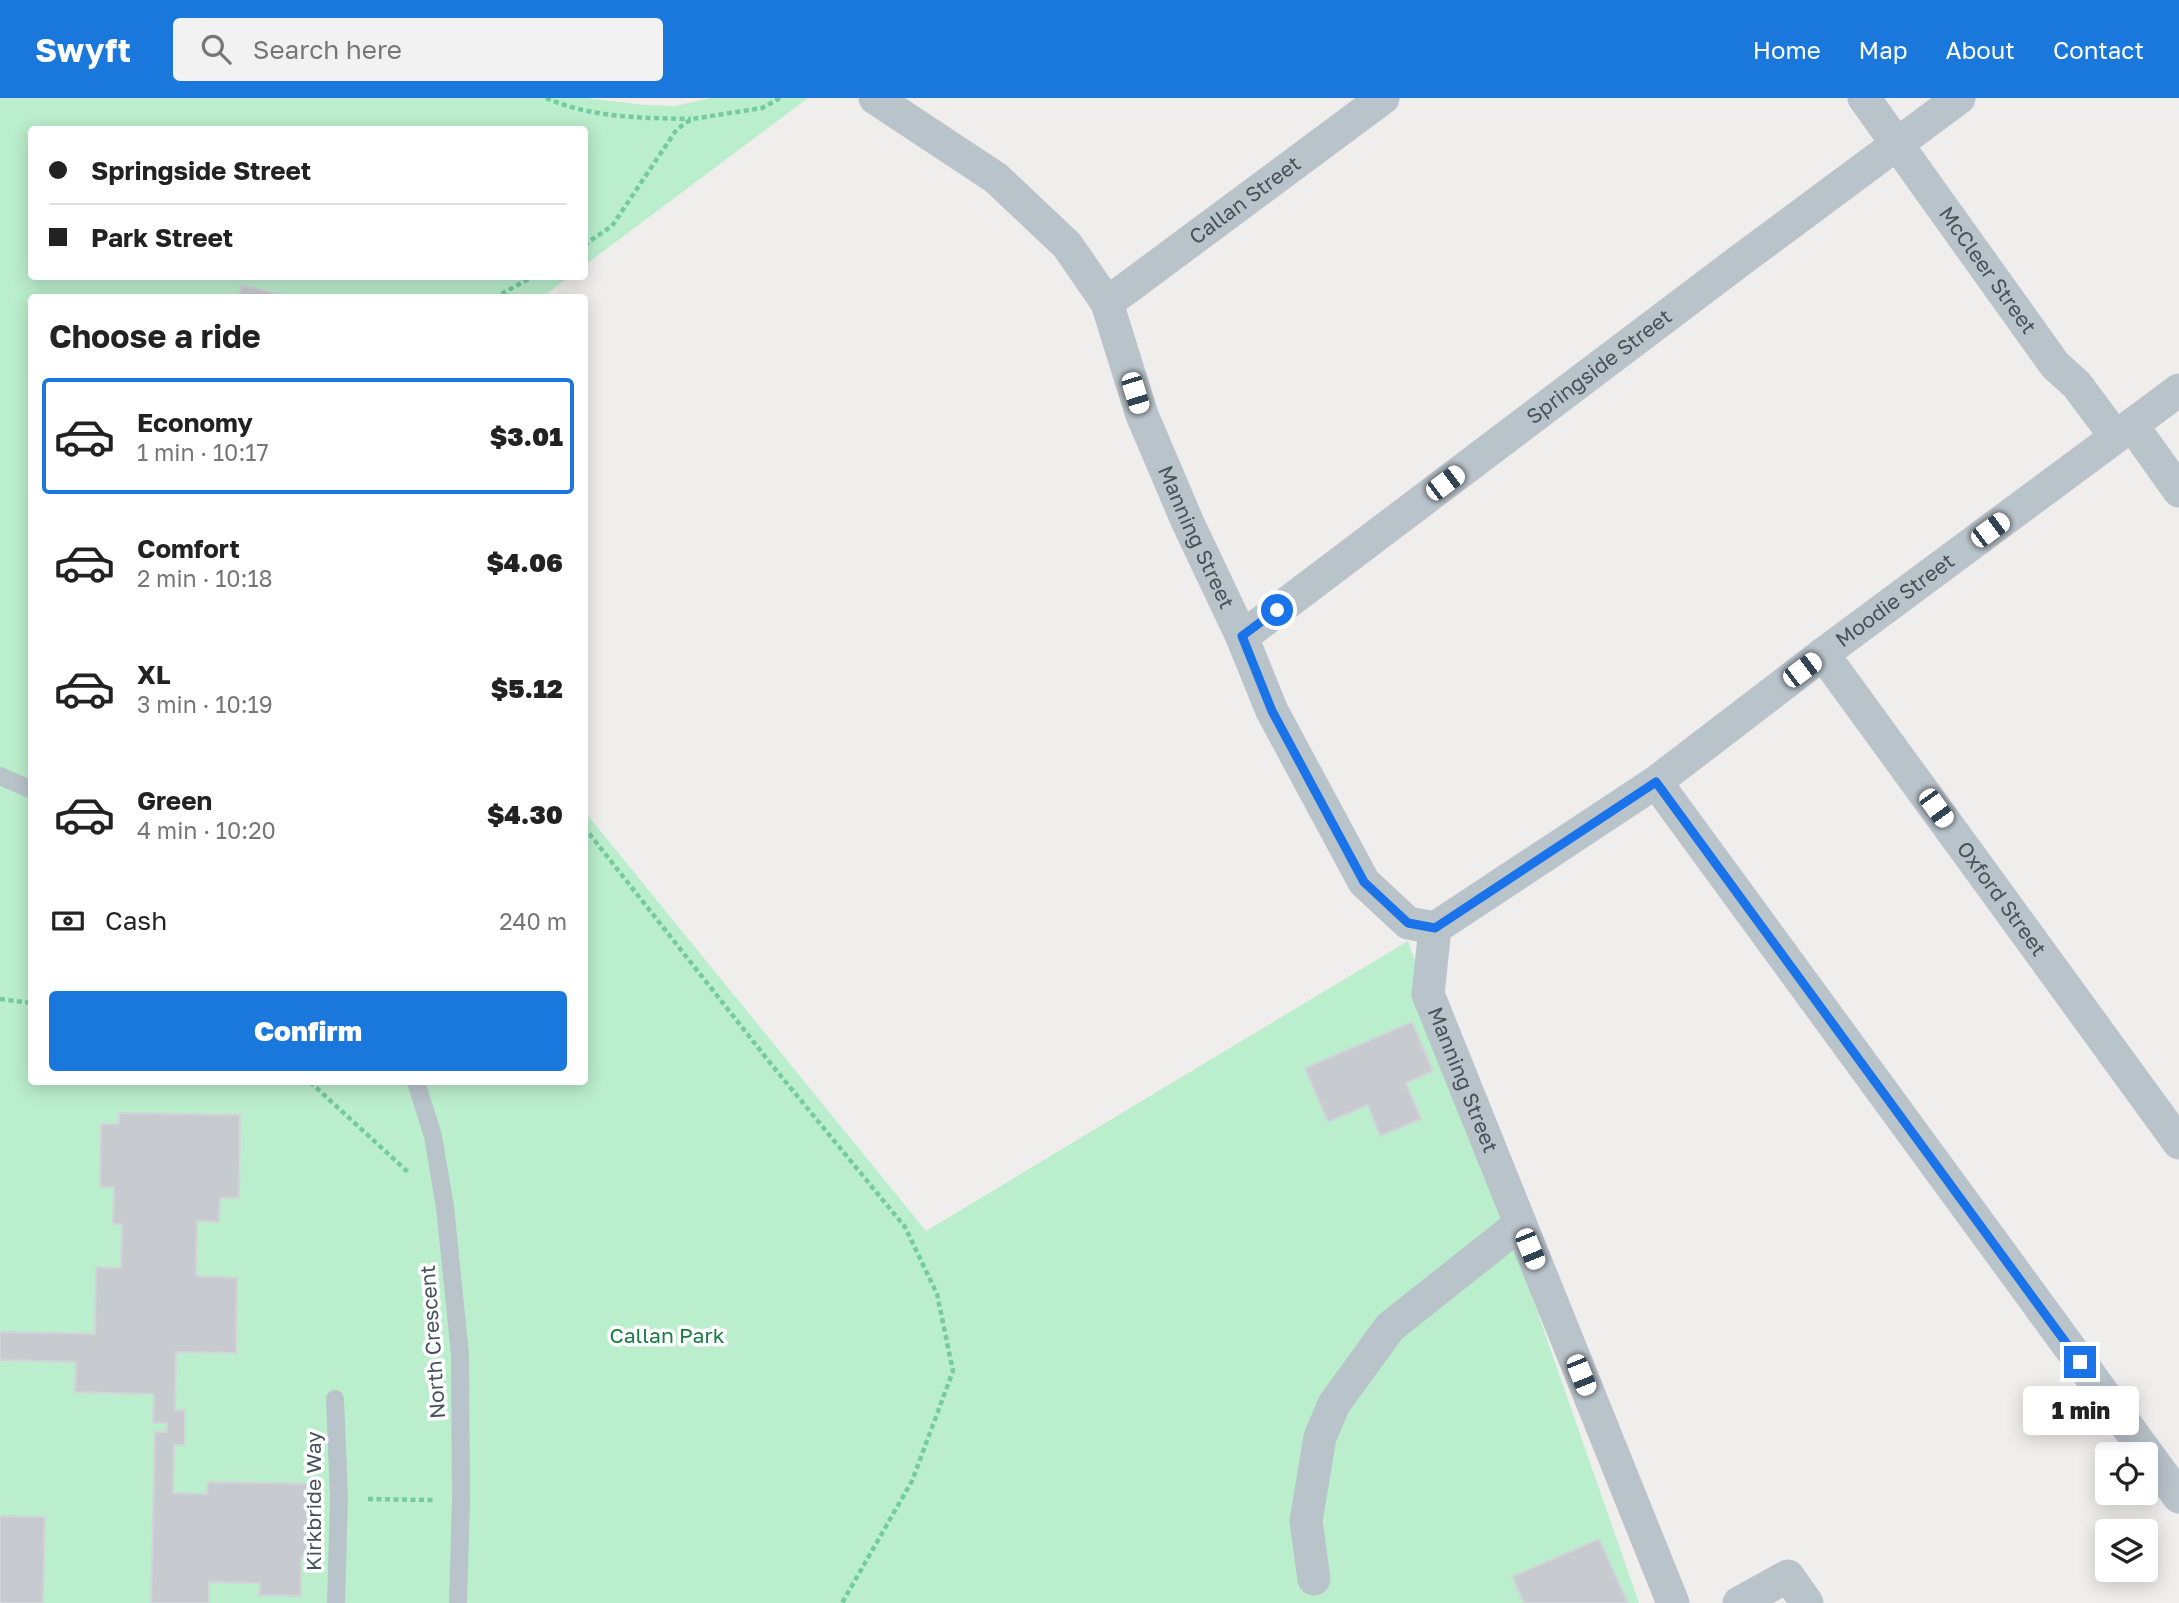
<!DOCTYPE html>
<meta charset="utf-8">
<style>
body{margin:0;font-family:"Golos Text",sans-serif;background:#f2f2f2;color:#222;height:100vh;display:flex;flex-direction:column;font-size:26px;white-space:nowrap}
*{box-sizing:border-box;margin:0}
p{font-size:23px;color:#767676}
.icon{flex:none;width:38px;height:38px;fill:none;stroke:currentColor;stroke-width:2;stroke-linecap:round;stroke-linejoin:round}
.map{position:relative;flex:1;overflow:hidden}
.sheet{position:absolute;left:28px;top:196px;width:560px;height:791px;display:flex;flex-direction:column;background:#fff;border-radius:7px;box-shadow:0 4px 18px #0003}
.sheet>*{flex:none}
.top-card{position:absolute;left:28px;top:28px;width:560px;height:154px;border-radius:7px;box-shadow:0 4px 18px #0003;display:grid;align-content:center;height:154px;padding:0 21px;background:#fff}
.fabs{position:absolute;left:2095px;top:1344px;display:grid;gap:14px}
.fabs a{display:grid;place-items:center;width:63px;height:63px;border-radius:7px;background:#fff;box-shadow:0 4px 18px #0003;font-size:35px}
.end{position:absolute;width:32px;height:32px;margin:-16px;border:9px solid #1a73e8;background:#fff;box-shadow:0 0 0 4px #fff}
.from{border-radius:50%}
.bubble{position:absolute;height:49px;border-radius:7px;background:#fff;box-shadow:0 4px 18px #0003;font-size:23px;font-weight:800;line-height:49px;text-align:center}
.car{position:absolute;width:21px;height:42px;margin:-21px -10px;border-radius:9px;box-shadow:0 0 5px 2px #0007;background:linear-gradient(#fff 24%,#345 0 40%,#fff 0 76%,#345 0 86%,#fff 0)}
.top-card b{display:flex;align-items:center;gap:24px;height:66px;font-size:26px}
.top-card b+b{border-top:2px solid #e0e0e0}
.top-card i{width:18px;height:18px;background:#222}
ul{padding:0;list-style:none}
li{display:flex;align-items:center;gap:21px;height:116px;margin:0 14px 10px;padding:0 7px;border:4px solid transparent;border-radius:7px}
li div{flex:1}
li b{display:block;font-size:26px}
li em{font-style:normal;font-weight:800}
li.selected{border-color:#1a78dd}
li>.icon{width:63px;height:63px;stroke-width:1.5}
h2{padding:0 21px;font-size:32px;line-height:84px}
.pay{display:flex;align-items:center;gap:18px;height:77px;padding:0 21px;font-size:26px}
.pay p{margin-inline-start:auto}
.action{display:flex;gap:14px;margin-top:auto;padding:14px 21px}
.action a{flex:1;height:80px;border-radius:7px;background:#1a78dd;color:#fff;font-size:28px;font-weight:800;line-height:80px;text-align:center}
header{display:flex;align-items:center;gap:42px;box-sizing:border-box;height:98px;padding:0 35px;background:#1a78dd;color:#fff}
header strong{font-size:33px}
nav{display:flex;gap:38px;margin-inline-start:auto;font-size:24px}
.search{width:490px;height:63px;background:#f2f2f2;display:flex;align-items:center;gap:18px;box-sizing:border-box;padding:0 24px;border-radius:7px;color:#767676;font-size:26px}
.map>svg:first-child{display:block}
</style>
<header>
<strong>Swyft</strong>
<div class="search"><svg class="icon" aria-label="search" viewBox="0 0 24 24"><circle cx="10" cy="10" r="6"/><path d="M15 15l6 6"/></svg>Search here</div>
<nav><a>Home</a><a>Map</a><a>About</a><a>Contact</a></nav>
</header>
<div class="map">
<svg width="2179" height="1505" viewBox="0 0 2179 1505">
<rect width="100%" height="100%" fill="#f0eded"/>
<polygon fill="#bec" points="0,0 586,0 644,7 675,8 711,0 808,0 585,167 584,32 32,32 32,178 569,179 541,200 32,200 32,984 584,984 585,714 926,1133 1408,843 1639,1505 0,1505"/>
<g fill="#c7cbd0" stroke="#d1d4d9" stroke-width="2">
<polygon points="241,187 295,200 239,200"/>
<polygon points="1412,924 1433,973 1406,985 1421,1021 1380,1038 1368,1007 1328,1024 1305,970"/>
<polygon points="119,1015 240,1017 239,1100 220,1100 219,1124 197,1123 196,1178 237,1180 236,1255 176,1254 175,1312 185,1312 185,1347 174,1347 173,1395 207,1396 208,1384 323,1386 322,1459 301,1459 301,1498 259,1497 260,1485 209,1484 209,1505 151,1505 155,1334 167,1334 167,1325 153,1325 154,1296 75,1294 76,1264 0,1262 0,1234 95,1236 96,1169 121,1170 122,1126 113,1126 114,1089 100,1089 101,1026 119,1026"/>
<polygon points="0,1418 45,1419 43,1505 0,1505"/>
<polygon points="1599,1441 1628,1505 1524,1505 1512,1479"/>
</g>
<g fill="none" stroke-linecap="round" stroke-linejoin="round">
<g stroke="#74cb9c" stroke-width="4.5" stroke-dasharray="5 3.5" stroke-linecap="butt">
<path d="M546,0C591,20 643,20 691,21"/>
<polyline points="584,147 612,128 677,31 692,21 762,10 780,0"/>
<polyline points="494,200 534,178"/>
<polyline points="584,729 771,966 905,1129 937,1196 953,1273 912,1383 842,1505"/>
<polyline points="0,901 32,905"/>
<polyline points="310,984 409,1075"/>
<polyline points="368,1401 433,1402"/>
</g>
<g stroke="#b9c3ca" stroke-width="18">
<polyline points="0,678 32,692"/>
<polyline points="416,984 433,1038 445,1109 460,1256 461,1403 458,1505"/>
<polyline points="335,1301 339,1400 336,1505"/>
</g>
<g stroke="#b9c3ca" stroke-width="33">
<path id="s1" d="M875,0L996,80L1067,147L1107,205L1142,317L1188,425L1242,539L1272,613L1364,784L1408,825L1435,830"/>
<path id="s2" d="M1864,0L2055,267L2077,287L2115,338"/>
<path id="s3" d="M1107,205L1383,0"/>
<polyline points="2132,327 2179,393"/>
<path id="s4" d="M1242,539L1734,167L1959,0"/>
<path id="s5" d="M1823,556L2179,1045"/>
<polyline points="1656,684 2179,1399"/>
<path id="s6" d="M1435,830L1656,684L1823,556L2179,292"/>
<path id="s7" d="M1435,830L1428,896L1673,1505"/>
<polyline points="1314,1481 1306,1423 1320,1339 1334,1306 1390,1229 1520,1126"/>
<polyline points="1739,1505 1788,1478 1807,1505"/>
</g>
</g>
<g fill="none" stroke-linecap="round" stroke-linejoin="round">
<polyline stroke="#1a73e8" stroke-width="9" points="1277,512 1242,538 1272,613 1364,784 1408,825 1435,830 1656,684 2080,1264"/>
</g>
<g text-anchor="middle" stroke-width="7" stroke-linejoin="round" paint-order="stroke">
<g font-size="21" fill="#46525a" stroke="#fff">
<text dy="7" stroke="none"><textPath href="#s3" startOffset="172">Callan Street</textPath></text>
<text dy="7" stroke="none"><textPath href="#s2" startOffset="212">McCleer Street</textPath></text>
<text dy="7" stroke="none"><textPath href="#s4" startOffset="448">Springside Street</textPath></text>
<text dy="7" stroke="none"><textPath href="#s1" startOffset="564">Manning Street</textPath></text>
<text dy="7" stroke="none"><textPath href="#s6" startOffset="565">Moodie Street</textPath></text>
<text dy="7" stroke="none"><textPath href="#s5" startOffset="303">Oxford Street</textPath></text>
<text dy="7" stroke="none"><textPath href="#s7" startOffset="159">Manning Street</textPath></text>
<text transform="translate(433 1244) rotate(-94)" y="7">North Crescent</text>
<text transform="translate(314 1403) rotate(-90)" y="7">Kirkbride Way</text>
</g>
<g font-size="21" fill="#177b44" stroke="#fff">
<text x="667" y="1245">Callan Park</text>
</g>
</g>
</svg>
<div class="fabs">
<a><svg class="icon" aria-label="locate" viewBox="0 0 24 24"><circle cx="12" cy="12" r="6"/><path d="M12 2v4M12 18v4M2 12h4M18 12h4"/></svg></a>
<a><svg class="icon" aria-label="layers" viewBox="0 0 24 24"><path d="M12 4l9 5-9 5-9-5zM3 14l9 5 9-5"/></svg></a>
</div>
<i class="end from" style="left:1277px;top:512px"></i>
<i class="end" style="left:2080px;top:1264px"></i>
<div class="bubble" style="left:2023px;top:1288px;width:116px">1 min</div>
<i class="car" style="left:1135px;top:295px;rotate:163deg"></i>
<i class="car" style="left:1445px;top:385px;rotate:53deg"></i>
<i class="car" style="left:1990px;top:432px;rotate:53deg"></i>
<i class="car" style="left:1802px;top:572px;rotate:53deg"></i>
<i class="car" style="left:1936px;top:710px;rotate:144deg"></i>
<i class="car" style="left:1530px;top:1151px;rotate:158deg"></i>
<i class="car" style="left:1581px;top:1277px;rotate:158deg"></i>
<div class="top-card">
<b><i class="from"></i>Springside Street</b>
<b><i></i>Park Street</b>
</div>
<section class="sheet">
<h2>Choose a ride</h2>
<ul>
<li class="selected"><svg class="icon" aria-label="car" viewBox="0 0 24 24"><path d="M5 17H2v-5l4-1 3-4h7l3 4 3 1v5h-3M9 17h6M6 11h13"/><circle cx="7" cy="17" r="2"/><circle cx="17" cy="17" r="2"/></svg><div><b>Economy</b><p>1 min · 10:17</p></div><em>$3.01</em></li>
<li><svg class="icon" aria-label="car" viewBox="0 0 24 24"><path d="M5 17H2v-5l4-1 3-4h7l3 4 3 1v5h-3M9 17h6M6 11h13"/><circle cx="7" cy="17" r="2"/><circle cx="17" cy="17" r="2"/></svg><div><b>Comfort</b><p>2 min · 10:18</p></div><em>$4.06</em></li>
<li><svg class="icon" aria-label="car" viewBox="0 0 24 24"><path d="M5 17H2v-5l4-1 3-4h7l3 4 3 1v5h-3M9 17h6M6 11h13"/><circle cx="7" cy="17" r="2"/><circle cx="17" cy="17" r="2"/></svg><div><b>XL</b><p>3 min · 10:19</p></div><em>$5.12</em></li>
<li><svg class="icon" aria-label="car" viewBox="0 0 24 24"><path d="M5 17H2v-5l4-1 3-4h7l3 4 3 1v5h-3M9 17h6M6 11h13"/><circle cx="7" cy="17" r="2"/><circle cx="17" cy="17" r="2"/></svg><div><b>Green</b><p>4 min · 10:20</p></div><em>$4.30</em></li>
</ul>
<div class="pay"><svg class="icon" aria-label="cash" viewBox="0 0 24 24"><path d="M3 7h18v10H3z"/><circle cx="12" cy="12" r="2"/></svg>Cash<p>240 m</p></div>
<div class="action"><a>Confirm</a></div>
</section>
</div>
